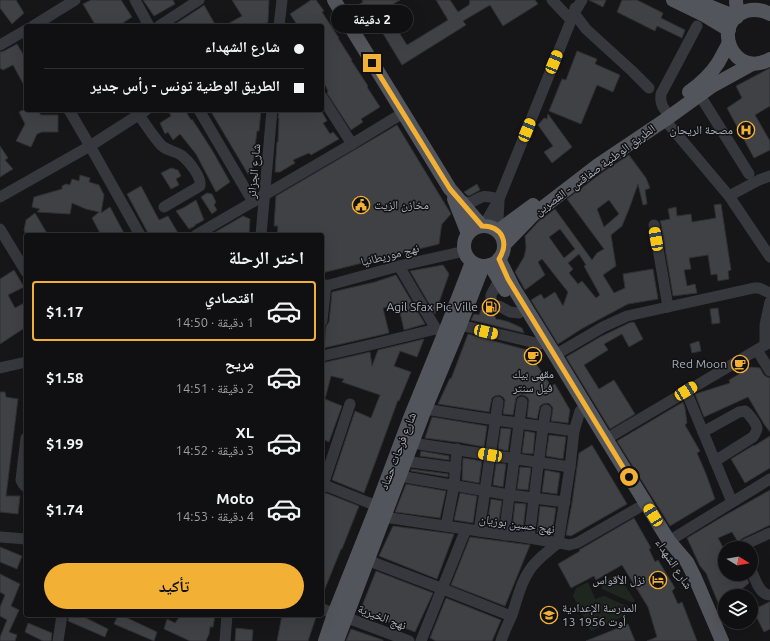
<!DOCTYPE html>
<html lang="ar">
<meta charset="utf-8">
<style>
body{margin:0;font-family:Ubuntu,"Noto Naskh Arabic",sans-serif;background:#19191b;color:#f1f3f6;direction:rtl;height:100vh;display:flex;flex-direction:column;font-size:15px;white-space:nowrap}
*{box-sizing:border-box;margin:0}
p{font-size:13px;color:#9c9d9f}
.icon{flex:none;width:22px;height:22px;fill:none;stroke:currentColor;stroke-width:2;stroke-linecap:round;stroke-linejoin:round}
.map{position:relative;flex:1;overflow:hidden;direction:ltr}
.side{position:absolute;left:24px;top:233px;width:300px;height:384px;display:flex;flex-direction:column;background:#101012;border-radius:4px;box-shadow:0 4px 16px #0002,0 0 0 1px #303032;direction:rtl}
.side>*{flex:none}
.banner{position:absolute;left:24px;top:24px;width:300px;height:88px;border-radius:4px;box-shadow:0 4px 16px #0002,0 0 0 1px #303032;direction:rtl;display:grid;align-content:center;height:88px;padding:0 20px;background:#101012}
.needle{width:26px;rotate:101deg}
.tools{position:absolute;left:718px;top:541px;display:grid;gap:8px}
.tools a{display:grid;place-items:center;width:40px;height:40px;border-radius:50%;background:#101012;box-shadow:0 4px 16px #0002,0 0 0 1px #303032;font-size:20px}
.end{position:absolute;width:18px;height:18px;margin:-9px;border:5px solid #f2b134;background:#111;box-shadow:0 0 0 2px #111}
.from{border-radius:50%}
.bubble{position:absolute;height:28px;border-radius:14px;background:#101012;box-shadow:0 4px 16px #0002,0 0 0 1px #303032;font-size:13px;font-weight:700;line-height:28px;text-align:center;direction:rtl}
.car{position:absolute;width:12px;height:24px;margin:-12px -6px;border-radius:5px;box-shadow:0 0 3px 1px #0007;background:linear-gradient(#f5c518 24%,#345 0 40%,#f5c518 0 76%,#345 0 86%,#f5c518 0)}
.banner b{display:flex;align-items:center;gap:14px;height:38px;font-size:15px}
.banner b+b{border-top:1px solid #303032}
.banner i{width:10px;height:10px;background:#f1f3f6}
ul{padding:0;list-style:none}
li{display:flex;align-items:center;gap:12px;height:60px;margin:0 8px 6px;padding:0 12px;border:2px solid transparent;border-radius:4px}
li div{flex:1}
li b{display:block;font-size:15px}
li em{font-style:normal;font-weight:700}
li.on{border-color:#f2b134}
li>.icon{width:36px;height:36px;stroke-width:1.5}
h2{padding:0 20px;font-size:18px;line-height:48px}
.primary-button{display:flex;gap:8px;margin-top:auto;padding:8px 20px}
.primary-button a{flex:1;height:46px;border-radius:24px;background:#f2b134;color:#111;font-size:16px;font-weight:700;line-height:46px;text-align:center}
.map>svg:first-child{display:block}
</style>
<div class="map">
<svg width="770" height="641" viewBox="0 0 770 641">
<rect width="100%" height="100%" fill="#161618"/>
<g fill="#1e261f">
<polygon points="618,574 635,601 633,603 602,589 602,581"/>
<polygon points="588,582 595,599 604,596 629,607 631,613 591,631 573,596 576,588"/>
</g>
<g fill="#404145" stroke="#303034" fill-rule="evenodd">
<polygon points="0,0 16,0 24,13 12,24 0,8"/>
<polygon points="91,0 121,0 132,17 118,26 96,26 83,4"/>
<polygon points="143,0 173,0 175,4 154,16"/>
<polygon points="232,0 269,0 268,22 261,26 224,26 242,16"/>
<polygon points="311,0 316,0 324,11 322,12 339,38 338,38 352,60 351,60 368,86 367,87 380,107 361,119 363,122 351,130 327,93 328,91 322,79 322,26 298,26 290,14"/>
<polygon points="362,0 400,0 388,7 393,16 390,18 407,45 448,20 436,0 450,0 458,12 469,5 470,0 535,0 538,4 503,26 490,5 463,21 466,25 402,65 373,17 367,20 358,5 363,2"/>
<polygon points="589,0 606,0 603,7"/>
<polygon points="622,0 637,0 663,13 661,18 685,30 682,38 657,26 655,31 617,12"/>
<polygon points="204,5 216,26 172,26 203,6"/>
<polygon points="17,44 26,59 26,89 13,65 3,70 0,68 0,52 4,51"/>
<polygon points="577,51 597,59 595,64 620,75 613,92 597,85 581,124 549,111 562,79 566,80"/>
<polygon points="770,68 770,106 755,115 770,141 770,150 754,158 727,108 742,98 736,86"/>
<polygon points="23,110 37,110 41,115 58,115 58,132 42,132 37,134 31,147 16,141 25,124 19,112"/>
<polygon points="168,110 185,110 191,120 192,119 212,150 230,182 216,192 196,154 180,134 173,140 168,132 165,134 160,123 171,116"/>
<polygon points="210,110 261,110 259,131 257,131 252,173 248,174"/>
<polygon points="279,110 321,110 327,121 323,123 330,134 333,132 339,139 311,155 309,153 293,160 295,163 280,172 275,172 277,142 278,142 279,118 278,118"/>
<polygon points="548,114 572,147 552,163 544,152 553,146 538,125 544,118 547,119"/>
<polygon points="397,125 451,214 442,224 441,229 439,244 322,273 322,235 277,235 278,226 274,226 276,196"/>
<polygon points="0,146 8,158 5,160 13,169 0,177"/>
<path d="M629,155L646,178L650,188L645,190L647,204L643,205L638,184L629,209L622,226L611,235L616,266L603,275L614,293L625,288L623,274L653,269L658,299L628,304L583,328L558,344L531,300L541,294L544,299L555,292L563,306L568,292L542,259L538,262L545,275L525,290L515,272L524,257L526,248L525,236L539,221L555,209L592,260L597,253L604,249L567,199L603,172ZM609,200L619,214L604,227L597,209ZM560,229L575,249L564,258L549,237ZM579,254L586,265L584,266L600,295L596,298L582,281L578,284L569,273L573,269L568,263Z"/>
<polygon points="171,168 178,170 181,176 176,179 179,185 171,189 161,173"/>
<polygon points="80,175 90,178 89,182 99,185 104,195 101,213 110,207 125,235 101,235 92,218 99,212 86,209 72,203 70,214 37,212 40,209 32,207 34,197 62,189 62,186 66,184 70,185 72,179 79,181"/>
<polygon points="477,184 480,190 469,196 467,195 464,192"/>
<polygon points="141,186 159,220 168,216 178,233 174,235 149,235 127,194"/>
<polygon points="207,193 212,194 216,202 214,205 217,210 212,214 201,197"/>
<polygon points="196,200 204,220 195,225 195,226 189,229 176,211 183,208"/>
<polygon points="721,204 731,270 728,271 729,279 718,281 717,274 711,275 708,255 689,258 691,269 684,270 687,286 695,284 697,293 673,296 661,224 660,221 670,219 668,209 676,207 677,216 691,214 692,222 716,218 714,205"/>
<polygon points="35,213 48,235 26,235 24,230 26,220"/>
<polygon points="243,216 250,219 249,235 210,235"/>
<polygon points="443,265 449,274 435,314 410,271"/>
<polygon points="14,270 24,287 8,295 15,308 26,302 26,327 0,344 0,279"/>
<polygon points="396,275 425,324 404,330 398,304 383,308 389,333 324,348 326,326 329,322 332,292 375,282"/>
<polygon points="483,305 488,307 492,308 496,312 493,314 497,320 498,319 509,322 522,328 524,333 471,320 474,314 479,315"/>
<polygon points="718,308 720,323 712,324 710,309"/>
<polygon points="634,322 643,339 629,347 622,334 604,344 608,350 584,365 599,389 614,380 635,414 610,429 566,357 600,337 629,323"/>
<polygon points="468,334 527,350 551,386 555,384 570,410 568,423 551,421 553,408 550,404 547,403 543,404 540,406 537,419 527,417 529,400 527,397 523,395 520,395 516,398 513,415 503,414 505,400 503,397 499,395 495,396 492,398 489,412 438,404 450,378 451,379"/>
<polygon points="424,339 417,357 400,351 394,366 411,372 399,401 398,400 364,493 332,480 355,411 371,418 380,395 342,382 344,379 331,376 325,399 342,406 329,442 322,439 322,363 370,352 372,366 378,350"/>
<polygon points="699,341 701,351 692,353 690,344"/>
<polygon points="751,367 760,368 764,375 767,377 770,378 770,432 764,424 748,397 704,417 695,394 730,383 729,380"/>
<polygon points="0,392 5,392 6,397 18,399 6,496 20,496 18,514 0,512"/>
<polygon points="683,402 685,408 687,423 685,425 700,451 697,453 706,474 715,499 670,526 617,441"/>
<polygon points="432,417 487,426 484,447 458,442 455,442 425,438"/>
<polygon points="501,428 511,429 508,451 498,449"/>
<polygon points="525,431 535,433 533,454 522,453"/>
<polygon points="549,435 566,437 563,459 546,456"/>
<polygon points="770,436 770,468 745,483 731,459 754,445 754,446"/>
<polygon points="592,445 627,504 571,536 566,535 572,503 579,453"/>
<polygon points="421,451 449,456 449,460 420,456"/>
<polygon points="463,458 482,461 479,483 462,480"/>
<polygon points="496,463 506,464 503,487 493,485"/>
<polygon points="520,467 531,468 528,490 517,489"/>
<polygon points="411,469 448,474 448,477 411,471"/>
<polygon points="545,470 560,473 557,494 542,492"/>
<polygon points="406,484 446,491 440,518 395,512"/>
<polygon points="770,490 770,525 743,538 738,542 732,532 718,538 725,551 725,574 745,574 749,583 741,590 743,596 725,596 725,620 706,573 700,566 687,538 722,517"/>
<polygon points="326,493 359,506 342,549 341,549 322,596 322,495"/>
<polygon points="460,493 477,496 473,523 454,520"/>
<polygon points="491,499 502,501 498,527 487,525"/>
<polygon points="515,503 526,504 523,530 512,529"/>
<polygon points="540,506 556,508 552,534 537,532"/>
<polygon points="634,518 651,548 649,549 655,562 658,560 675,588 672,591 678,604 682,602 697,641 647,641 657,637 648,607 622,565 596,580 594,576 571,588 558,564 580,551 579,550"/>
<polygon points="393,526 454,534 437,579 379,556"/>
<polygon points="470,537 530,545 505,606 451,585"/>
<polygon points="0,547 22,556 17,569 0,562"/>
<polygon points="376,571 433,593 415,632 360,611"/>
<polygon points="0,574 20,584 11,606 19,610 9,632 17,635 15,641 0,641 0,637 7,620 0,616 0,607 5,595 0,592"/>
<polygon points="446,598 501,620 492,641 436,641 430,638"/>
<polygon points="769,602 770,602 770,629 764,632 753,610"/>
<polygon points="69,615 80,615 108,629 105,637 68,621"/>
<polygon points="118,615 121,615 157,632 154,641 114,624"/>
<polygon points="181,615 215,615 213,627 210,627 209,635 209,634 206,641 190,641 164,629 167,619 175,623"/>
<polygon points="282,615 311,615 316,617 308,641 277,641"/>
<polygon points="28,623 52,633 51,641 43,641 25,632"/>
<polygon points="628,624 635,641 586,641"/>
<polygon points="236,628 253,630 252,641 235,641"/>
<polygon points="351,629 383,640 383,641 346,641"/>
</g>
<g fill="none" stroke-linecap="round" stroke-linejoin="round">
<g stroke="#37383d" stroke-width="11">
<polyline points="135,0 149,26"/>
<polyline points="552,0 571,20"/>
<polyline points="575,8 574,13 586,29 632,71 649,88"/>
<polyline points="33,26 75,0"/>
<polyline points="159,26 199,0"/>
<polyline points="279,26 282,0"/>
<polyline points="0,45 26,30"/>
<polyline points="699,94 749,174"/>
<polyline points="322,97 352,144"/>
<polyline points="69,110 90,146 140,235"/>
<polyline points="199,110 253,202"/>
<path d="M665,110C661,105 660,101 661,94L697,26"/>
<path d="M139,115C146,125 153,136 161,145C167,151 175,151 181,155C188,160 202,177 200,186L164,207"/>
<polyline points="665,120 729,196 770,257"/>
<polyline points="729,196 759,180 770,176"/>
<polyline points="0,197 90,146 146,110"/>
<path d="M460,201L470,203C484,195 484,195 499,199"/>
<polyline points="484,225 499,199 574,13 582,0"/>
<polyline points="654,225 668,307"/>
<polyline points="0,229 26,272"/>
<polyline points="495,229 498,219 499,202"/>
<polyline points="196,235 352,144 403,113"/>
<polyline points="261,235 272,110"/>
<polyline points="399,266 436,329"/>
<polyline points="322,287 399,266 465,251"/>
<polyline points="491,301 491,295 499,280"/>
<polyline points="499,306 510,312 519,313"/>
<polyline points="322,321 326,285"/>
<polyline points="460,325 540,344"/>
<polyline points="765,344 765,325 770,302"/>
<polyline points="757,350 770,371"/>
<polyline points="555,355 603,327 627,316 754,288 759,288 770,293"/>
<polyline points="322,356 374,344 436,329 445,332"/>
<polyline points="0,368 26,362"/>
<polyline points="686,391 732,502"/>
<polyline points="425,409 475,417 574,431"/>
<path d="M703,432L739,412L745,411C749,414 756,423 757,428C757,431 755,434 753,437L715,461"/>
<polyline points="26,438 21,480 23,484 26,487"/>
<polyline points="606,439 770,342"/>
<polyline points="412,443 570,467"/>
<polyline points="405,461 456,468"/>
<polyline points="399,476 510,495 565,502"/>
<polyline points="322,484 377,506"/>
<polyline points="322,488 350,404"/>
<polyline points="384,517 479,531 529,538 565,544 569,545 577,543 638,508"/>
<polyline points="446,526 454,486 457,449"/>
<polyline points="479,531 498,402"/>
<polyline points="504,535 522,402"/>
<polyline points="0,537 26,539"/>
<polyline points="529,538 543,427 546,410"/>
<polyline points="669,541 770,479"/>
<polyline points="744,548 746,544 770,533"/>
<polyline points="367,560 443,589 511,616"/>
<path d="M751,570C755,578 759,595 770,595"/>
<polyline points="322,609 345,617 409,641"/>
<polyline points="58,641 62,615"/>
<polyline points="225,641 227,615"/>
<polyline points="421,641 466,529"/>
<path d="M501,641C504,632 508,624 512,615C517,600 520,584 529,571C536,559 548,552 558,543L570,467L574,431L580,411"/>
</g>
<g stroke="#53555c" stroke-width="14">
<polyline points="334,0 450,189 482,226"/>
<polyline points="673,0 704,15 729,30"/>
<polyline points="694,0 736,17"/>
<polyline points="736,0 737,17"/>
<path d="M770,14C763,10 754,9 746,11C710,23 733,80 770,59"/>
<path d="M689,92C700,84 711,74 718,63C722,56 725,50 729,43"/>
<polyline points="454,199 468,234"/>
<circle cx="484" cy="246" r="20"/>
<polyline points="498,231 533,205"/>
<polyline points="504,245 533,215 598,165 665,120 712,86 752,64"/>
<polyline points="499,259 513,287 555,355 606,439 669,541 687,562 695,578 722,641"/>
<polyline points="490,265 505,290"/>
<polyline points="325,641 334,614 377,506 410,418 445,332 472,262"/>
<polyline points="337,641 425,409 460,325 483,266"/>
</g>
</g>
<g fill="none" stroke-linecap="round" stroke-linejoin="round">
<path stroke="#f2b134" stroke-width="5" d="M372,63L450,189L482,226C503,226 509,243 499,259L508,279L629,477"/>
</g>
<defs>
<symbol id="hospital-ring" viewBox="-11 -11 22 22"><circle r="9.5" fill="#111113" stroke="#f2b134" stroke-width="1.5"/><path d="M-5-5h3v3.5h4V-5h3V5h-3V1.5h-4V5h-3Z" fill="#f2b134"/></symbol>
<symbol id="civic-ring" viewBox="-11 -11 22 22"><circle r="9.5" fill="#111113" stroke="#f2b134" stroke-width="1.5"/><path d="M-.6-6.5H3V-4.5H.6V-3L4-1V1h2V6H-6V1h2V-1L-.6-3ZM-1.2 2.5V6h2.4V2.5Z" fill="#f2b134"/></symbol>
<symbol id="fuel-ring" viewBox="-11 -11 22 22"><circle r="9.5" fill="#111113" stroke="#f2b134" stroke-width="1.5"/><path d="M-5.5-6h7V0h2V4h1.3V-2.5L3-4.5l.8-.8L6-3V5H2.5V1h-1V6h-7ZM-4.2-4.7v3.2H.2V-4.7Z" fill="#f2b134"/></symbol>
<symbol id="cafe-ring" viewBox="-11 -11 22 22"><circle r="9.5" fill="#111113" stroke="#f2b134" stroke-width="1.5"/><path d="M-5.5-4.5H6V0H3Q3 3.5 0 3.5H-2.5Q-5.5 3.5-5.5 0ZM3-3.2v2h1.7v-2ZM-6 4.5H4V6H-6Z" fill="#f2b134"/></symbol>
<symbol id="hotel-ring" viewBox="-11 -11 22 22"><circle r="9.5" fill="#111113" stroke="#f2b134" stroke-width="1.5"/><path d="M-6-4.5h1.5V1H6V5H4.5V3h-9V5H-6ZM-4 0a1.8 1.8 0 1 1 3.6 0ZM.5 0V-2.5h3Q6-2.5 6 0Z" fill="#f2b134"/></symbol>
<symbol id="school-ring" viewBox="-11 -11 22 22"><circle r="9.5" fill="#111113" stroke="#f2b134" stroke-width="1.5"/><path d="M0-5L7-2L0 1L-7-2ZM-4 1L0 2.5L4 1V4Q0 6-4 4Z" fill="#f2b134"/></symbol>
</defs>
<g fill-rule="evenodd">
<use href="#hospital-ring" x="736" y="120" width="20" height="20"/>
<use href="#civic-ring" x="351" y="195" width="20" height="20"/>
<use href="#fuel-ring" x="481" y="297" width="20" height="20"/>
<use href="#cafe-ring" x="523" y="346" width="20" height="20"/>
<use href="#cafe-ring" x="730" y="354" width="20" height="20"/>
<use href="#hotel-ring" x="648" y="570" width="20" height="20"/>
<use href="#school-ring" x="539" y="605" width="20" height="20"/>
</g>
<g text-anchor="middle" stroke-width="3" stroke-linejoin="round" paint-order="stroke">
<g font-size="12" fill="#a8adb8" stroke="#111113" text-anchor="end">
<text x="733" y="134">مصحة الريحان</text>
<text x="374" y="209" text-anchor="start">مخازن الزيت</text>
<text x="478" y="311">Agil Sfax Pic Ville</text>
<text x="727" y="368">Red Moon</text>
<text x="533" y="378" text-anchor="middle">مقهى بيك<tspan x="533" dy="14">فيل سنتر</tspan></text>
<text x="645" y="584">نزل الأقواس</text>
<text x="562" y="612" text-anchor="start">المدرسة الإعدادية<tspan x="562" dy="14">13 أوت 1956</tspan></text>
</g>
<g font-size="12" fill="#a8adb8" stroke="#111113">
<text transform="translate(595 170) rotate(-36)" y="4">الطريق الوطنية صفاقس - القصرين</text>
<text transform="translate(254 171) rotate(-85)" y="4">شارع الجزائر</text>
<text transform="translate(390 255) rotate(-14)" y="4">نهج موريطانيا</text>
<text transform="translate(398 451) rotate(-69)" y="4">شارع فرحات حشاد</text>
<text transform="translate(517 524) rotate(8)" y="4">نهج حسين بوزيان</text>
<text transform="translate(674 564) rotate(57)" y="4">شارع الشهداء</text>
<text transform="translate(382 617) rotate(21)" y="4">نهج الخيرية</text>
</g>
</g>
</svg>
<div class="tools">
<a><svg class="needle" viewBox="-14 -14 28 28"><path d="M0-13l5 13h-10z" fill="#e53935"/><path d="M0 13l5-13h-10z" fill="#9c9d9f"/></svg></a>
<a><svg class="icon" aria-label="layers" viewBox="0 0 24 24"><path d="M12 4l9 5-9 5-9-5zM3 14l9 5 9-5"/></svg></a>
</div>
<i class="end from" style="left:629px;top:477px"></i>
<i class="end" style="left:372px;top:63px"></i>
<div class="bubble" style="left:331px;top:5px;width:82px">2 دقيقة</div>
<i class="car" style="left:554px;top:62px;rotate:22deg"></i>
<i class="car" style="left:527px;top:130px;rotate:22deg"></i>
<i class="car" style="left:656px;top:239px;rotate:350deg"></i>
<i class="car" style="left:486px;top:332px;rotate:103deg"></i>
<i class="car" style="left:686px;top:391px;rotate:58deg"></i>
<i class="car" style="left:490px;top:455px;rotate:280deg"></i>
<i class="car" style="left:653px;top:515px;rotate:328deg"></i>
<div class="banner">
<b><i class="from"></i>شارع الشهداء</b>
<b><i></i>الطريق الوطنية تونس - رأس جدير</b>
</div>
<section class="side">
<h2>اختر الرحلة</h2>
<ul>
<li class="on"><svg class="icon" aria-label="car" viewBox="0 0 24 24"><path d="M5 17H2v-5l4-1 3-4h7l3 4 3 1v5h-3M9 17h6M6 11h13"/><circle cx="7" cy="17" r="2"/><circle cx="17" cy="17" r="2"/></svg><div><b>اقتصادي</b><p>1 دقيقة · 14:50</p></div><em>$1.17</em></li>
<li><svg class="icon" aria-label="car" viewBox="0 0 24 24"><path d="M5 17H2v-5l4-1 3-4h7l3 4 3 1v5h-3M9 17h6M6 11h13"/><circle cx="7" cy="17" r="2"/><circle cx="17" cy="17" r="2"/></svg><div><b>مريح</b><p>2 دقيقة · 14:51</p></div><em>$1.58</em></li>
<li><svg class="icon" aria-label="car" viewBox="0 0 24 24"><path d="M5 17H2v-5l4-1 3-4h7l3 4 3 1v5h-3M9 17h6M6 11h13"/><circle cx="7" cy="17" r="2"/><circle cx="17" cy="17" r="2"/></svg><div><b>XL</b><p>3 دقيقة · 14:52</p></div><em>$1.99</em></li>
<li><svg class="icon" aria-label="car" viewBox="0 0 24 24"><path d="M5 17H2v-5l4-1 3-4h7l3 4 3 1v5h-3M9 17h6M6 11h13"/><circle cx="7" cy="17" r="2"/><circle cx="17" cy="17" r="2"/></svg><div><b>Moto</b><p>4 دقيقة · 14:53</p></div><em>$1.74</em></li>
</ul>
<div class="primary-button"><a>تأكيد</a></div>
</section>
</div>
